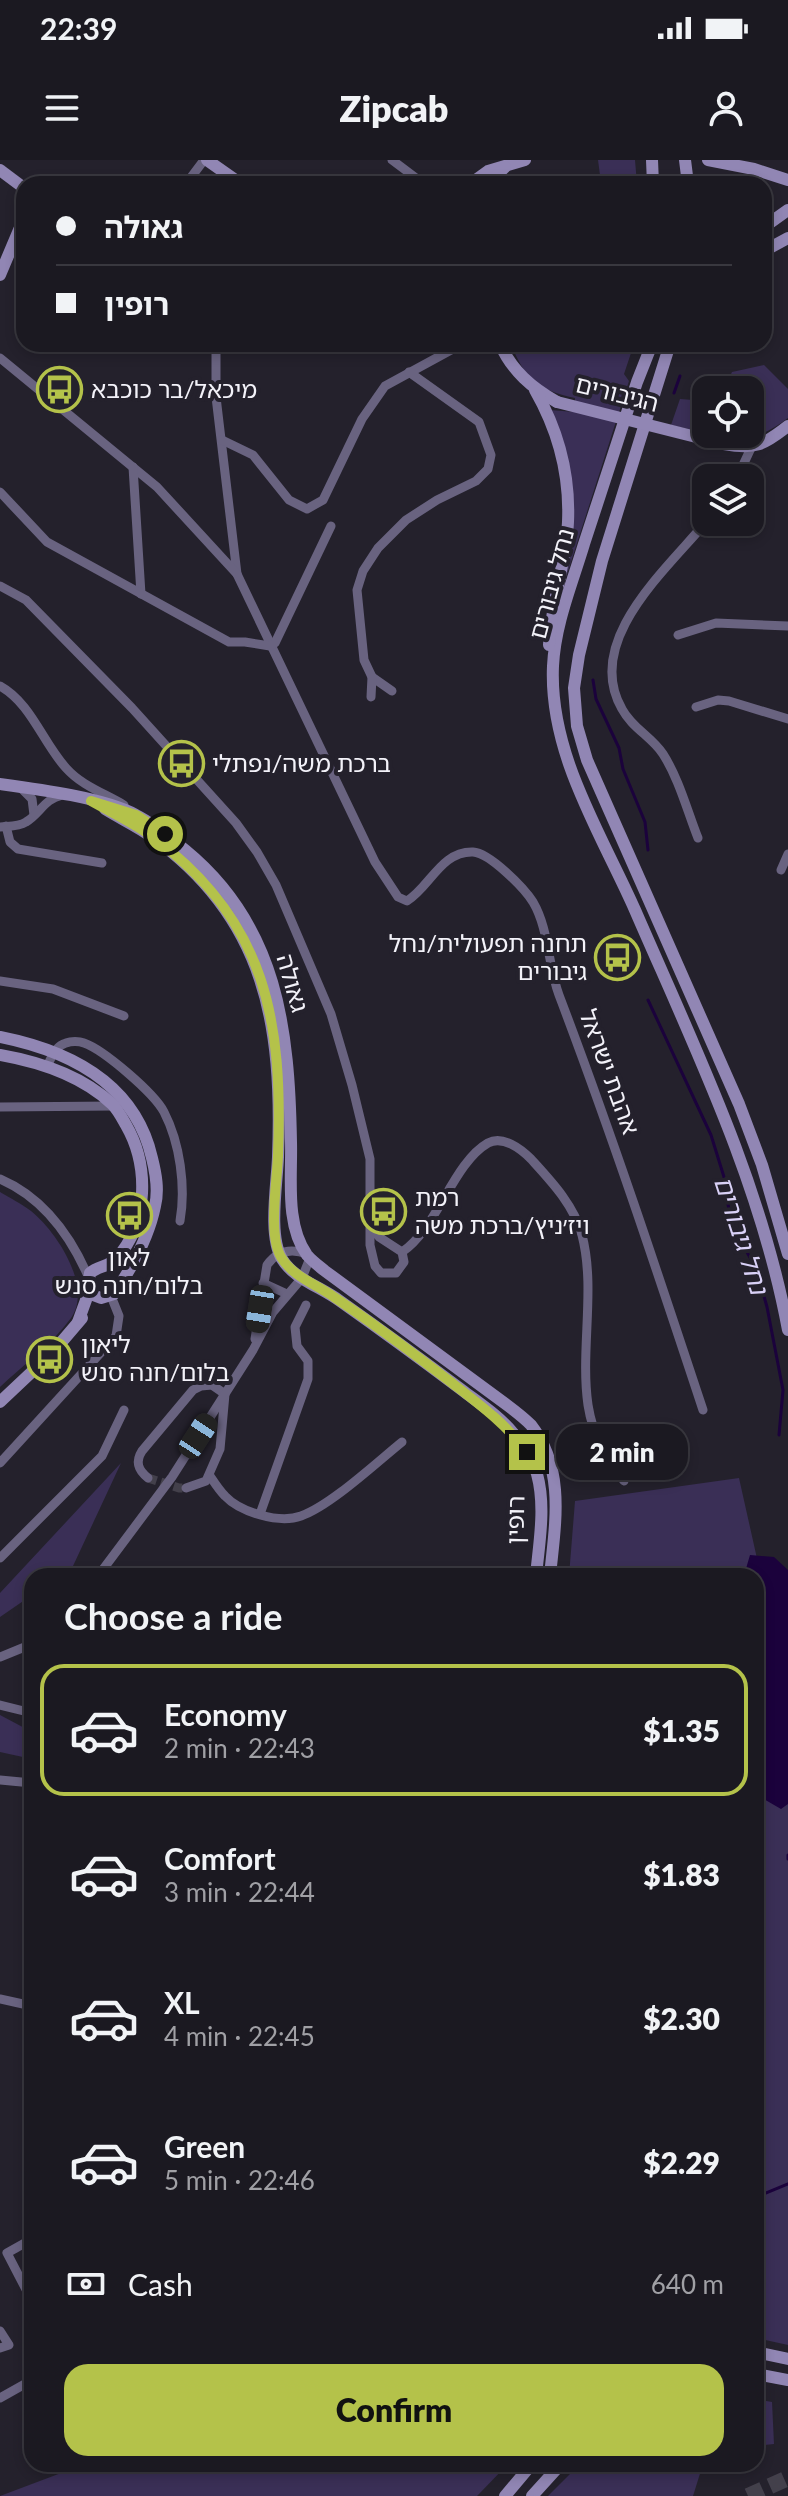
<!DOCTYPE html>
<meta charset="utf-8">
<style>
body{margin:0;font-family:Lato,"Noto Sans Hebrew",sans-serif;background:#24222a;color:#f1f3f6;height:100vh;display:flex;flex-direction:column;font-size:30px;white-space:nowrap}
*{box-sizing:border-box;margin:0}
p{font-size:26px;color:#a0a0a5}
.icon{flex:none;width:44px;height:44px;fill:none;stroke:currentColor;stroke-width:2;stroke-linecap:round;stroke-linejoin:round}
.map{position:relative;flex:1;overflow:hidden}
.sheet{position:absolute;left:24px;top:1408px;width:740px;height:904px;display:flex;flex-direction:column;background:#1b1921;border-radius:24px;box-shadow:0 4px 12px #0003,0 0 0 2px #39383f}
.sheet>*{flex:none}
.hud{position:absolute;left:16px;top:16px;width:756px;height:176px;border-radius:24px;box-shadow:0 4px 12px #0003,0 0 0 2px #39383f;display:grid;align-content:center;height:176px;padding:0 40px;background:#1b1921}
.controls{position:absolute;left:692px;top:216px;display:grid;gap:16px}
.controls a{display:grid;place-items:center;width:72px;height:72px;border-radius:16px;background:#1b1921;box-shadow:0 4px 12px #0003,0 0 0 2px #39383f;font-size:40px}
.end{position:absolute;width:36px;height:36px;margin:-18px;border:10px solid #b4c24a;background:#111;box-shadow:0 0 0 4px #111}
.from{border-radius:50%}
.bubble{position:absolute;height:56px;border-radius:24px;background:#1b1921;box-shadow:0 4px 12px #0003,0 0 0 2px #39383f;font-size:26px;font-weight:800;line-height:56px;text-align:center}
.car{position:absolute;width:24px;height:48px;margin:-24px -12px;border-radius:10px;box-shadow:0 0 6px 2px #0007;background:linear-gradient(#222 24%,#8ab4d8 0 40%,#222 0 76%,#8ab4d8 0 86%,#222 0)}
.hud b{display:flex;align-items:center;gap:28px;height:76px;font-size:30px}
.hud b+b{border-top:2px solid #39383f}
.hud i{width:20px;height:20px;background:#f1f3f6}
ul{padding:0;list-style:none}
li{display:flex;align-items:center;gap:24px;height:132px;margin:0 16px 12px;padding:0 24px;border:4px solid transparent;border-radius:24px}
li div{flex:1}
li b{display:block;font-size:30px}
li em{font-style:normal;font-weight:800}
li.on{border-color:#b4c24a}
li>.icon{width:72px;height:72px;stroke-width:1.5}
h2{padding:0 40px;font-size:36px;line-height:96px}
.pay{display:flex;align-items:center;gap:20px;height:88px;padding:0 40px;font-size:30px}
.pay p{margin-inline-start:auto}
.cta{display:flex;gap:16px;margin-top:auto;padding:16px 40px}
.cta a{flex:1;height:92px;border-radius:24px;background:#b4c24a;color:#111;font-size:32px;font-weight:800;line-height:92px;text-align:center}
.status{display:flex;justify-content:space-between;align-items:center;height:56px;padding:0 40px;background:#1b1921;direction:ltr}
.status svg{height:22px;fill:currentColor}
header{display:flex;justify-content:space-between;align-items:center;height:104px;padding:0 40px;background:#1b1921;font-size:36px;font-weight:800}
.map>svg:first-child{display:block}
</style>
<div class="status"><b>22:39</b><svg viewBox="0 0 49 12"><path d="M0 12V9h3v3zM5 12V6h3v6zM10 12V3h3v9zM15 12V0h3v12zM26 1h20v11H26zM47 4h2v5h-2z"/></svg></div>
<header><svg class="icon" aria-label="menu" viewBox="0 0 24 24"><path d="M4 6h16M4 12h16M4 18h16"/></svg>Zipcab<svg class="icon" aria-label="person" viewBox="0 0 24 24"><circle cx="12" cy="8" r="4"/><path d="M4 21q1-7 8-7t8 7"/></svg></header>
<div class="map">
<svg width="788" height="2336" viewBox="0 0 788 2336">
<rect width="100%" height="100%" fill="#24212c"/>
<g fill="#3a2f56">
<polygon points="598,0 635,0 637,24 590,24 588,16 600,15"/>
<path d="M511,184H634L624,214L629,221L561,433L570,383L550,250L575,252V238C537,230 525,219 511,184Z"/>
<path d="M764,205L788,229V258C760,279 744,281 710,274H750V230H724L732,212Z"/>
<polygon points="680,239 706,241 706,273 671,265"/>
<path d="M0,1032C10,1038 22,1044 31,1051C57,1072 93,1127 71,1158C53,1183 22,1206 0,1227Z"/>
<polygon points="121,1303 73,1406 59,1416 32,1416 32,1435 0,1457 0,1433"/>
<polygon points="739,1318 758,1403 788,1469 788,2185 756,2178 756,1416 569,1416 575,1341"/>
<polygon points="0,1555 32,1572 32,1599 0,1592"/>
<polygon points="756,2239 772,2242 774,2284 756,2286"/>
<polygon points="85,2304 508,2304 477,2336 0,2336"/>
<polygon points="580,2304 703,2304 693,2336 548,2336"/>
</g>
<polygon fill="#1b023c" points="750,1395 774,1397 788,1410 788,1644 781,1649 762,1638 756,1630 756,1416 731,1416 731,1411 745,1412"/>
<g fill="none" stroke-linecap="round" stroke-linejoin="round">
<g stroke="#1b023c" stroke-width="3">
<polyline points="674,233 680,216"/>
<polyline points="593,520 596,539 619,588 623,609 645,662 648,690"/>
<polyline points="648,840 711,975 724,1017 731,1064 756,1108 767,1147 783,1230 779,1275"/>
<polyline points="788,1695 788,1699"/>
<polyline points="756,2037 788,2024"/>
</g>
<polyline stroke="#43404b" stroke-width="9" stroke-dasharray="9 4.5" stroke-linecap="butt" points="148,1318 179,1328 186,1328"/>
<polyline stroke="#43404b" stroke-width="16" stroke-dasharray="16 8" stroke-linecap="butt" points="748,2336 788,2318"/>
<g stroke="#696380" stroke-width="9">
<polyline points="392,0 424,24"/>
<polyline points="186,24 204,0"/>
<polyline points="216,184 216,237 237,414"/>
<path d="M0,198L157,327L237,414L375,702L398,737L407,741C430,727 441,691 473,692C490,693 524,728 533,742C549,769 548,806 559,835C611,972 657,1111 703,1250"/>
<polyline points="222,280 253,295 289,340 307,349 323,340 362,259 385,226 462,184"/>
<polyline points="133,307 141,434"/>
<polyline points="737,318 751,288"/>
<polyline points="0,332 47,382 229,482 245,482 270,486 275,483 331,366"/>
<polyline points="0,426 26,440 132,548 236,663 257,692 276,725 331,854 352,925 370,999 370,1085 375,1106 381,1113 396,1113 404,1102 402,1092 379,1077 371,1062"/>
<polyline points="678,475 716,463 788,466"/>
<polyline points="372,517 392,531"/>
<path d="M0,526C31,543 43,583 66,608C82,626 104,633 124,645"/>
<polyline points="371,537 372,517 364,500 357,430 363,411 378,388 406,360 437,340 476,321 488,309 491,295 479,262 409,212"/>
<polyline points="696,547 718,540 729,541 788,559"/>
<polyline points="21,628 32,639 34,655"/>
<polyline points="6,666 10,682 18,689 102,703"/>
<path d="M0,667C9,666 18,667 26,662C40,654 44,639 62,635"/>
<path d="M698,678C687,650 679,619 663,594C652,577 632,568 622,549C583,481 666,410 706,362"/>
<polyline points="781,710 788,694"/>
<polyline points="0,821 53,829 124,856"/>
<path d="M47,906C52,897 55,886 66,883C71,881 79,881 84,883C104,890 154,933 164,952C180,983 186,1027 180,1061"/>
<polyline points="0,947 114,946"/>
<path d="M0,1019C42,1037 70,1075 88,1116"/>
<path d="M402,1092C437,1069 453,1003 488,983C503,975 521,989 531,999C551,1021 574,1045 582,1075C596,1129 580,1190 588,1245C593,1276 605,1298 624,1321"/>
<polyline points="263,1123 287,1134"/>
<path d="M255,1179L267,1105C277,1091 291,1088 307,1094"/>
<polyline points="0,1303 116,1176 119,1156 111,1136"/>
<path d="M210,1316C214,1322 219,1330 225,1336C240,1352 279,1364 301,1356C330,1346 376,1303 402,1282"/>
<path d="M148,1318C138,1310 135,1302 142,1291L193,1230L201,1226L212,1225L225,1234L220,1289L206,1321L186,1328"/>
<polyline points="260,1354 308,1219 308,1201 297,1186 295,1167 306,1145"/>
<polyline points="0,1398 102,1296 124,1250"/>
<polyline points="98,1416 172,1317 253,1190 273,1152 302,1118 310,1098"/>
<polyline points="0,1497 32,1484"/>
<polyline points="0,1545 32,1553"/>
<polyline points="0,1620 32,1623"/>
<polyline points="0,1839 32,1846"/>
<polyline points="32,2079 7,2093 32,2141"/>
<polyline points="0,2171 9,2185 0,2188"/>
<polyline points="0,2238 32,2220"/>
</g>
<g stroke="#9186b4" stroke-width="12">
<polyline points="207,0 241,24"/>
<polyline points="652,0 653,24"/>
<polyline points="685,0 688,24"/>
<polyline points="708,0 754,9 788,20"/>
<polyline points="0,10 24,28"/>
<polyline points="470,24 488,11 525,0"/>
<polyline points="495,24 497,15 505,7"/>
<polyline points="764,67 788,50"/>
<polyline points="764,91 788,78"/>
<polyline points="0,115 24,58"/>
<path d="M500,184C512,211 532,228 557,242"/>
<path d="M652,184L637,222C619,276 602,330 584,384C572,424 555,464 553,506C549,594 601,673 635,750C694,886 761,1023 788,1170"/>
<polyline points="670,184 602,401 579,495 574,528 577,566 587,600 739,944 762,1005 788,1094"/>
<path d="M535,230C558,270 570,316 568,362C566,403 551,443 549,485"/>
<path d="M724,284C755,290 764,285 788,266"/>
<path d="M0,624C37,629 105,638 136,655C154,664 170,678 185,690C278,766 289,870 291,982C292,1017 285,1065 307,1095C312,1101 319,1106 325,1111L507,1245C515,1251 524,1258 531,1265C566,1310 555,1364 550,1416"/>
<path d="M105,649C121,659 137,666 152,677C266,758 283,866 278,997C277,1024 268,1076 282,1099C294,1119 321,1127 340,1141C381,1170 422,1200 462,1230C479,1243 499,1256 513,1273C523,1284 533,1299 537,1314C546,1347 539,1383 536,1416"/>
<path d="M0,877C70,891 135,924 152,998C156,1014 159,1030 155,1046C149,1076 131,1109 114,1134L101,1138L93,1135L88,1129"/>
<path d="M0,895C40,902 82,916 112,944C118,950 122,958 126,965C149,1005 149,1063 116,1099C108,1107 98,1106 90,1113L86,1140L78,1162"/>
<polyline points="0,1242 53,1192 82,1158"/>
<polyline points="756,2192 788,2199"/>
<polyline points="756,2214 788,2220"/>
<polyline points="505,2336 532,2304"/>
<polyline points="532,2336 561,2304"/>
</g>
<polyline stroke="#9186b4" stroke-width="12" points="557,242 724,284"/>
</g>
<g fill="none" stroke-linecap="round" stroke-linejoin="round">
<path stroke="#b4c24a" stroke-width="10" d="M165,674L136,655L91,641C112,653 135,663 154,678C267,762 283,862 278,995C277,1022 268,1075 281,1097C293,1117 316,1124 334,1137C374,1164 413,1193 452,1223C479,1244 506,1264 527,1292"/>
</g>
<defs>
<symbol id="bus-ring" viewBox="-11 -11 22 22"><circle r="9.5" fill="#24212c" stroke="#b4c24a" stroke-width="1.5"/><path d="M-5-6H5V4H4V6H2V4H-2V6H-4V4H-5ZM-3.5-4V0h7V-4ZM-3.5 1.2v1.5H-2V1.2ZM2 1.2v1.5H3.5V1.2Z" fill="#b4c24a"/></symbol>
</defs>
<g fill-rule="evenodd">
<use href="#bus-ring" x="34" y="204" width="51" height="51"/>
<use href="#bus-ring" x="156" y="578" width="51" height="51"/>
<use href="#bus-ring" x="592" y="772" width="51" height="51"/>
<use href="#bus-ring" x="358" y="1026" width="51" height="51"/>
<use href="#bus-ring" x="104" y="1030" width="51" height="51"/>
<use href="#bus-ring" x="24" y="1174" width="51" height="51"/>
</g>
<g text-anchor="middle" stroke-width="8" stroke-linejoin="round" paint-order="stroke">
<g font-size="24" fill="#f3f2f9" stroke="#24212c" text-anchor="start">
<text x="91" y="238">מיכאל/בר כוכבא</text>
<text x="212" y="612">ברכת משה/נפתלי</text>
<text x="587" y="792" text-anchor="end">תחנה תפעולית/נחל<tspan x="587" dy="28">גיבורים</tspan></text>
<text x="415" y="1046">רמת<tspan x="415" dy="28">ויז׳ניץ/ברכת משה</tspan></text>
<text x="129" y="1106" text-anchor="middle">לאון<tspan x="129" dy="28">בלום/חנה סנש</tspan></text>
<text x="81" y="1193">ליאון<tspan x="81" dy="28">בלום/חנה סנש</tspan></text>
</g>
<g font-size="24" fill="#f3f2f9" stroke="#24212c">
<text transform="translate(617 234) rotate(14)" y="8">הגיבורים</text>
<text transform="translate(552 424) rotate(-75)" y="8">נחל גיבורים</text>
<text transform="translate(292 823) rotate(74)" y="8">גאולה</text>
<text transform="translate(609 912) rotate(70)" y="8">אהבת ישראל</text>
<text transform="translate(516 1360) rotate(-89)" y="8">רופין</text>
</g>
<g font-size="26" font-style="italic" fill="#d9d1f7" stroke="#24212c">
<text transform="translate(741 1075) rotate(72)" y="9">נחל גיבורים</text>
</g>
</g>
</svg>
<div class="controls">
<a><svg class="icon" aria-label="locate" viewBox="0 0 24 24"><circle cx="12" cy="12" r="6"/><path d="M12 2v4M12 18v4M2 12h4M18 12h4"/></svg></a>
<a><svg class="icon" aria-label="layers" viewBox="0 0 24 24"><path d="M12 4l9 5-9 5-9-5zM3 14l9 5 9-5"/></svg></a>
</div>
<i class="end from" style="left:165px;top:674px"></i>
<i class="end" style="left:527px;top:1292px"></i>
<div class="bubble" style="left:556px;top:1264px;width:132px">2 min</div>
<i class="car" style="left:260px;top:1149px;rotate:189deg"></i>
<i class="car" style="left:198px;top:1276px;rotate:33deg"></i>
<div class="hud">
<b><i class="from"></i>גאולה</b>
<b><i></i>רופין</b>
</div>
<section class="sheet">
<h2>Choose a ride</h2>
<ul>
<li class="on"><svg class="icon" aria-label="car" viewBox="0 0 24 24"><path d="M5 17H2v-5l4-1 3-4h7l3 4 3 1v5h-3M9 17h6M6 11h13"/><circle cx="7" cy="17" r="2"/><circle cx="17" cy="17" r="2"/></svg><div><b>Economy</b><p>2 min · 22:43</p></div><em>$1.35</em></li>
<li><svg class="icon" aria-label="car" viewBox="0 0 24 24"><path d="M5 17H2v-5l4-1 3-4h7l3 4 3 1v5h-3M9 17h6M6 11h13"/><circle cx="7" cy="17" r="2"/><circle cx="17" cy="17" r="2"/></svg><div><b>Comfort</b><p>3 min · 22:44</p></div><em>$1.83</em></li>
<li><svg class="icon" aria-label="car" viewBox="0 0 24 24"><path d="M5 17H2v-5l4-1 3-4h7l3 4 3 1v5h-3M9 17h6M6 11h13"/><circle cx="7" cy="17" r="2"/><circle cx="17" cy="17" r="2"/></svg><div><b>XL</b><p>4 min · 22:45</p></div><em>$2.30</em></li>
<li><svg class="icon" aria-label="car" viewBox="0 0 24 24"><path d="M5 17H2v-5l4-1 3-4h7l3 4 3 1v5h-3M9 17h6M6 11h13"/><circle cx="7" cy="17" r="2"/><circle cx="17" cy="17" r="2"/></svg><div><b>Green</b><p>5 min · 22:46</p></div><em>$2.29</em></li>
</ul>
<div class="pay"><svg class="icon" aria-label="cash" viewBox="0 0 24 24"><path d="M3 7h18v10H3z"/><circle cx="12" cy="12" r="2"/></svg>Cash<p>640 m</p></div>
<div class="cta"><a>Confirm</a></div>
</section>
</div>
